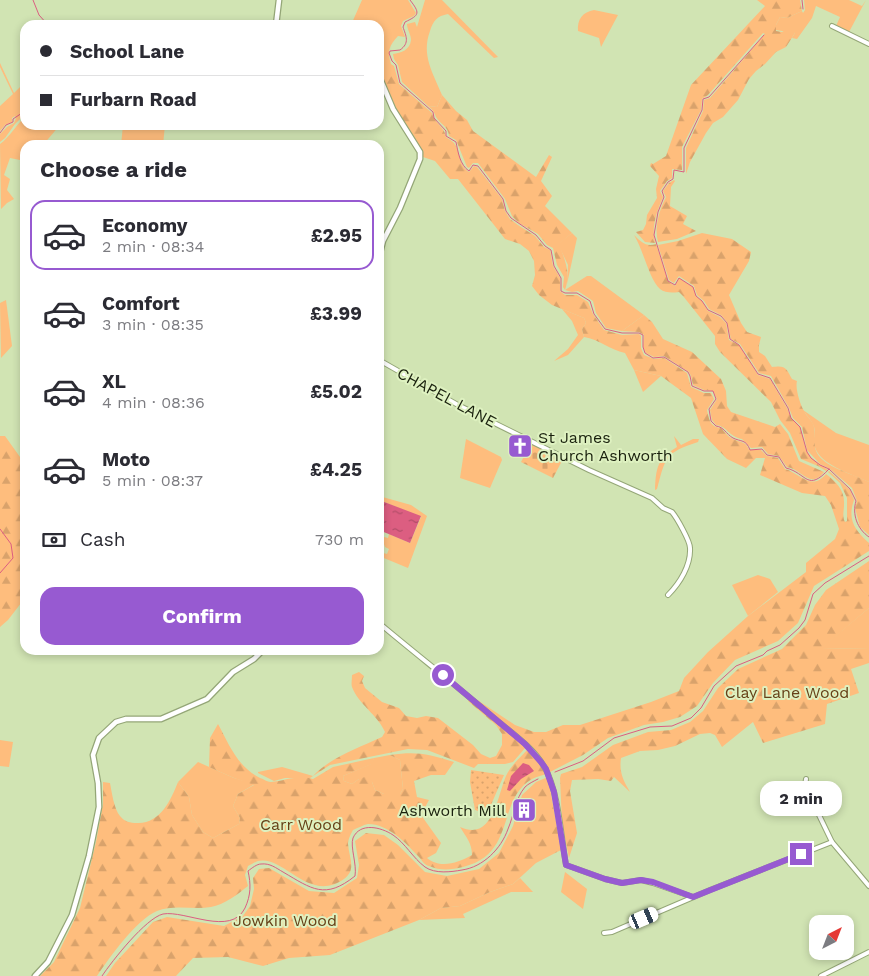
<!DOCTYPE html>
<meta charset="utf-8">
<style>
body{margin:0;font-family:"Work Sans",sans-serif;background:#f7f7f7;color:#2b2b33;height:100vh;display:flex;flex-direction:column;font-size:19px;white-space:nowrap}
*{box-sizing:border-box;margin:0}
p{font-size:16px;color:#7c7c81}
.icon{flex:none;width:28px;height:28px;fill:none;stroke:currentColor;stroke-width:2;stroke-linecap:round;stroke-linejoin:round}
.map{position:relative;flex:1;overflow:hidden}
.side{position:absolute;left:20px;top:140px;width:364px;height:515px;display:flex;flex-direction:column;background:#fff;border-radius:15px;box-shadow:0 2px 8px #0003}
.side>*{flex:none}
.banner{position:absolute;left:20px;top:20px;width:364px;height:110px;border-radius:15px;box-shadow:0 2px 8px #0003;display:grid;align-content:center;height:110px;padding:0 20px;background:#fff}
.needle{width:32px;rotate:42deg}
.controls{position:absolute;left:809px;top:915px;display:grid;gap:10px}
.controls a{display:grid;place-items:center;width:45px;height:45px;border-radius:10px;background:#fff;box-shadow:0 2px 8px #0003;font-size:25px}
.end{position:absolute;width:22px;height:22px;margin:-11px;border:6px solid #975ad1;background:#fff;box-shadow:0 0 0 2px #fff}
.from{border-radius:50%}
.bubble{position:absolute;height:35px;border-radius:15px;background:#fff;box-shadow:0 2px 8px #0003;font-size:16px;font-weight:700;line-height:35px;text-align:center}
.car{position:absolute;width:15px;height:30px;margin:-15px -8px;border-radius:6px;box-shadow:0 0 4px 1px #0007;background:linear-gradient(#fff 24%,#345 0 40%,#fff 0 76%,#345 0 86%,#fff 0)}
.banner b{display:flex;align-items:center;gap:18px;height:48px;font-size:19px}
.banner b+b{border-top:1px solid #e1e1e2}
.banner i{width:12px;height:12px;background:#2b2b33}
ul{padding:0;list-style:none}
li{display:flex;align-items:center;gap:15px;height:70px;margin:0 10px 8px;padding:0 10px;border:2px solid transparent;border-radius:15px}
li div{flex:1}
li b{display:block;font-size:19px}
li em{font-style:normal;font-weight:700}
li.selected{border-color:#975ad1}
li>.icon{width:45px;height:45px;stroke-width:1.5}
h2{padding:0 20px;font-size:22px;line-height:60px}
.pay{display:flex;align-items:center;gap:12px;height:55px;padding:0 20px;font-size:19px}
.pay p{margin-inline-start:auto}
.cta{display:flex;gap:10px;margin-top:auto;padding:10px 20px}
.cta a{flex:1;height:58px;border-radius:15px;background:#975ad1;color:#fff;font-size:20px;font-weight:700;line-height:58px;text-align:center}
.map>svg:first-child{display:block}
</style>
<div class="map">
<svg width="869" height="976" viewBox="0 0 869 976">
<defs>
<pattern id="forest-firs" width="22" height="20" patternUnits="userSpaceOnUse" patternTransform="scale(1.25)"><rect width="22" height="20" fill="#febd7d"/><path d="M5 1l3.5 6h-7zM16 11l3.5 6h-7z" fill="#d9a26b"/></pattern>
<pattern id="cemetery-stones" width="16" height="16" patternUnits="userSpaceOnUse" patternTransform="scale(1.25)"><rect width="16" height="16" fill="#febd7d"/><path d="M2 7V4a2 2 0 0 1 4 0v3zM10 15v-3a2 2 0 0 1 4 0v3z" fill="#d9a26b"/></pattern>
<pattern id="garden-dots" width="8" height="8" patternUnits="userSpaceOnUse" patternTransform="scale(1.25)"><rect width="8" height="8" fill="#febd7d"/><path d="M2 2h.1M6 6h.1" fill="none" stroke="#d9a26b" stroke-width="1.8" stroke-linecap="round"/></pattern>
<pattern id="water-ripples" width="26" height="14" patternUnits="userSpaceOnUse" patternTransform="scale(1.25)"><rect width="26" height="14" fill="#dc5e81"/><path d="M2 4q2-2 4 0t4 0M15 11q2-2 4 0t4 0" fill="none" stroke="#b24d68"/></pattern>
</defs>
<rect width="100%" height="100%" fill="#d1e4b3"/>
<g fill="#febd7d">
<path d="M362,0H408L416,13L414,16L403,21L401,26L405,37L398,36C389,46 387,51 391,64H381L379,62V25H351Z"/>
<path d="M425,0H442L498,57L494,58L448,14C437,16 433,21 430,31C421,55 433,73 442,95L437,107L428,106L402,82L398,65L394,59L393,54C401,53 410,50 411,40C411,35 407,29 407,24L415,22L417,27Z"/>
<polygon points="804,0 849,0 862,6 866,0 849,32 836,26 840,17 816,6 812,18 797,39 792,38 795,33 776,30 776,25 780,17 787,18 802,11 803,13 805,10"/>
<path d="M594,10L618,15L601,47L599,38L578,31C577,19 583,12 594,10Z"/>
<polygon points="0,63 14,93 25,82 25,114 15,124 5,138 0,142 0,134 7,127 14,123 16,118 15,116 12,118 12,122 5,125 0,131 0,106 13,94 0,67"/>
<path d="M25,117V125H60L43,145H25V161L10,158L4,175L10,179L7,190L14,199L7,203L1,209L0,144C10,137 15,126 25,117Z"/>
<polygon points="123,125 165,125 163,145 121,145"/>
<polygon points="572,233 577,238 567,284 568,265 558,244"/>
<polygon points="587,276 591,276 644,315 622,331 606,328 596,313 593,301 578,291 572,292 565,290"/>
<polygon points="6,300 12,346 1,358 0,303"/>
<polygon points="562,309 584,318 586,323 582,329 584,337 568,355 554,361 568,349 578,335 572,321"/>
<polygon points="634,370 661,376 643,392"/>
<path d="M803,410L836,433L869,445V482C852,474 815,464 814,442C813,438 815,438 815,434C816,425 808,417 803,410Z"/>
<path d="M674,436L681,445L693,439H699L698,442C665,453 666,456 657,489L655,490C656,468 657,459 677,447Z"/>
<polygon points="466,439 501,457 502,460 490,488 460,478"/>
<polygon points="379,496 411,505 427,516 408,568 379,556 379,549 383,553 387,554 389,549 385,547 383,541 384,537 388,538 389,534 410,543 421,517 379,500"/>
<polygon points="758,575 770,579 778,592 748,616 732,585"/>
<polygon points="869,608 869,649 821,648"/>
<polygon points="0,740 13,742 9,767 0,766"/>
<polygon points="390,755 400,760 403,789 400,794 384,794 375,790 372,782 359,779 352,784 344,781 343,776 371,764 374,758"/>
<polygon points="198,762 234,778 255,784 238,794 233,806 240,818 239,824 213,838 203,832 192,815 189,797 178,782"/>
<polygon points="282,767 313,776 310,778 285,778 274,781 258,773 258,772"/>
<polygon points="565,872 587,889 583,909 561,892"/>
<polygon points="520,878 533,892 511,892 463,914 465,918 419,920 441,908 460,906 490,892 513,884"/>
</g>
<g fill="url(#forest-firs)">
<path d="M757,0H800L802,11L787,18L780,17L776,25V31L782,32L789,28L795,33L786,47L776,52L765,64L756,71L749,79L738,100L723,117L713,123L706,133L690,162L686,174V148L703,111L704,100L710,98L765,34L763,33L708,95L702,99L701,110L682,147V170L672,169V178L667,181L660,191L663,197C657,211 651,227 655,243L645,242L636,232L643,230L646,224L647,215L657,198L656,189L659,176L650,166L651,163L653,164L666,156L691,85L765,6Z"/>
<path d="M379,62L382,64H391L394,66L399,84L432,113C434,123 445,127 446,137C448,139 451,140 453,142C461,150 457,164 469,172L474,166L477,167L502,199L505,211L510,219L518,225L535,236L544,247L550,250L553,266L560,278V291L565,295H577L588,302L593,314L604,330L622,335L639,334L641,336V348L644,355L654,359L664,358L687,373L691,387L704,393H711L714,399L707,410C709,419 710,427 721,428C725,432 728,437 733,439C741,443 746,441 749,450H761L767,456L778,458L785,469C800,473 811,492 826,474C837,483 845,490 844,505C844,511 842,516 845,522L847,521V498L840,483L828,472L829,471L850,490L854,500C847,520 855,530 869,543V551L814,586L798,623L778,641L735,660L713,683L697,706L680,717L663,722L644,725L608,738L583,755L550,772L539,755L528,744L473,697L515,725L534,732H546L563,725H580L651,702L679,691L684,678L708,652L748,616L806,572V563L835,539L839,529L831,505L825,496L802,493L760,475L765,458H756L746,468L727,459L703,434L691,398L661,376L634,370L625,353C610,350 599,339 584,337L582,329L586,323L584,318L552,305L539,295L532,286L535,275L534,261L529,251L520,244L505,239L458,179H450L435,161L423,157L422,151C407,126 379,92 379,62Z"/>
<path d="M442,95L456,111L467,120L473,131L536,177L549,155L552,157L541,181L552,196L545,206L572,233L559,244C565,260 571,273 565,290L563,287L564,277L557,265L553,248L547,245L538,234L519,223L512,216L505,199L478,163H473L469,168L467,167L456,140L449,136C448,126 441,125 436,117C434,112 433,110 428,106L437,107Z"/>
<path d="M674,180L675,181L671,187L670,206L687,216L683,224L696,231L677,239L658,242C654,227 659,211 666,197L663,191L669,183Z"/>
<path d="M702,233L732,239L751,252L749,261L729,295L741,323L747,332L761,337L759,345V352L765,356L772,367C786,365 786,368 792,379L797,381C795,388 800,404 804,411C807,417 813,421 814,427C817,440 810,449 823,460C831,468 857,476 869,482V535L860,527L855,508L857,501L852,488L830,469L820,464L807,450L802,427L793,418L789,408L771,376L759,373L740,344L731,339L727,322L721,315L709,309L704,301L697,295L694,286L679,276L674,283L669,280L658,245L678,241Z"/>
<path d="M634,235C641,242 646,247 656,244L668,281L675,286L679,278L693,287L696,296L702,301L708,311L720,317L726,323L729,340L739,345L758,375L770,379L787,408L791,418L800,427L806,450L811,458L828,470L826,471L818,466L801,459L790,433L780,420L771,402L720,352L715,344V336L683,296L679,292C672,293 665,293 660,289C649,279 643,249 634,235Z"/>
<path d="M644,315L652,322L663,339L692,352L721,379L726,391L727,406L731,412L775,427L780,424L788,434L799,461L824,472C810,490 802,469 787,467L779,456L768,454L762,447L751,448L742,439C729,437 727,426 716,425L712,420L710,410L717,399L713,391L704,390L693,385L691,376L689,372L664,356L654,357L646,353L643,347L644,335L639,332L622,331Z"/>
<polygon points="0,436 5,436 20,457 25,456 25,598 8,620 0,627"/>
<path d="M869,561V608L822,648L869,649V663L851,669L859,693L827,704L825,724L763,743L753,722L722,747L715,735L710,733L700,734L675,746L658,750L640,751L621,758C619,772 623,780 630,792L614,777L611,781L598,779L572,780L570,791L577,833L569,858L562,823L560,778L561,774L582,767L613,745L648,732L671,730L690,722L703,711L718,688L738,669L782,649L806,625L815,605L826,590Z"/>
<path d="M359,672L364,676L362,681L365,688L382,702L399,708L406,716L417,718L426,716L438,718L473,745L481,754L490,758L496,756L502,745V734L496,725L468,701L470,700L526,747L513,762L505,764H478L474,768L427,750L408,749L330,765L313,776C331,757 358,748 382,737L385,732C378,715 358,704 352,687C351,684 352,679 352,675Z"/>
<path d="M218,724C230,746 237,766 260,778C264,779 267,782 271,782C285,781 298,774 313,779L333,767L374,758L372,764L343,776L344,781L352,784L359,779L367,776L372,782L375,790L384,794H400L403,789L400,760L390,755C417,751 428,754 454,762L445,775H431L414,781L417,797L429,800L421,815L441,843L436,853L427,858C440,869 458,863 472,855C472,843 466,837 460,827C493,842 497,797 506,776C510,766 521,757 528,749L536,757L547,774C542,775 536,777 532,779C496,800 517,854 463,867C451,870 440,871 429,866C424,865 422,860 418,856C406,843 388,824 368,824C363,825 358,828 353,830C351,834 348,839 348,844C349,858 357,869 344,879C309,904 284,855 258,861C255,862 251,865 248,866L245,875L248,886C238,894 224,905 211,907C193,910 174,904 157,911C136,920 110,957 97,976H40L54,962L80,908L96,842L103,804V782L110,783C112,793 114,809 120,816C125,822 130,823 137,823C160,824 171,800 178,782L189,797L192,815L203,832L213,838L239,824L240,818L233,806L238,794L254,785L234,778L209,767L210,738Z"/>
<polygon points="548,777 561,850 536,863 513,884 490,892 460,906 441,908 419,920 330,955 289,958 263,966 228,957 193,958 176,976 106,976 115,963 153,922 167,917 224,926 243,916 250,906 254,889 253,878 259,869 269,868 309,891 334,893 357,878 359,865 355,841 366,833 384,835 398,845 425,872 447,876 479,869 499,853 513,826 522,795 536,782"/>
</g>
<polygon fill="url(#cemetery-stones)" points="531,443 563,459 553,478 521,462"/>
<polygon fill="url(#garden-dots)" points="471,770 504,775 487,814 475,810 470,782"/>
<g fill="url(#water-ripples)">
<polygon points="379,500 421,516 410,543 379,530"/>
<polygon points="523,763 529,765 534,771 521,779 510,791 507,790 511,776"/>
</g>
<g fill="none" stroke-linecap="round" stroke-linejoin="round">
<g stroke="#dc5e81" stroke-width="1">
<polyline points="33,0 39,15 48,25"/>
<path d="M410,0C420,13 420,15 405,22L403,27C406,36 410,43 400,50L390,51L389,53L392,61L396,65L400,83L433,112L434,118L446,131V136L456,142C458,152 460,165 469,171L473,165L478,166L503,199L506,211L511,218L536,235L545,246L551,250L554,266L561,278V291L565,293H577L590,301L594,314L605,329L622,333H639L643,335V347L645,353L653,358L664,357L688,372L690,376L692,386L704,391H713L716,399L709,409L711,421L716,426C724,427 726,434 733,438C741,442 746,439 750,450L762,449L767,455L779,457L786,468C807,473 807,493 829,469"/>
<polyline points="802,0 803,9"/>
<path d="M764,35L709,97L703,99L702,110L684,148V172L674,170L673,179L668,182L662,191L664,197L658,212L654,235L668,281L675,285L679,278L693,287L696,296L702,301L708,310L721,316L727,323L730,339L739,345L758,374L770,378L788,408L791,418L800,427L807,452L811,458L820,465L829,469L850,489L856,501C852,514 857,529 869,537"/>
<polyline points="0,133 6,125 13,122 13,119 25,111"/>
<polyline points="0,529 11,544 13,558 0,573"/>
<polyline points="555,772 583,761 614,738 650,727 672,726 691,718 701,708 714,686 736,666 763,655 767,651 780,645 799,628 805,620 813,594 825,583 869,556"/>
<path d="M102,976C112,961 146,918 163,914C185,910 231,937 245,908C251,895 251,884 248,871C252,868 257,864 261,864C270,863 276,868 283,872C312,889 325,900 355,876C357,864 350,847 353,838C360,822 381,827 393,835C405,843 413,858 425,867C435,874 451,872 462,870C483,867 501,849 508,829C514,815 515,799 525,787C528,784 534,781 538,779"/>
</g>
<defs>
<g id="minor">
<polyline points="832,26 869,44"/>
<path d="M379,360L458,405L589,470L652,498L663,508L672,512C677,518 690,541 690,548C691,565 680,583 668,595"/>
<path d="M379,623C417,655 456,685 494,718C512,733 534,748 545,768C559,793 561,837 566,865L605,879L622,883L641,880L653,883L693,897"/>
<polyline points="806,779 805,786 832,842 869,886"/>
<polyline points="604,933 612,932 710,890 832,842"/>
<polyline points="821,976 869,952"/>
</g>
<g id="tertiary">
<polyline points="276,25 279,0"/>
<polyline points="379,76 393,109 420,152 420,159 400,208 383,241 379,257"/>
<polyline points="35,976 48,962 72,915 89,856 99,807 98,783 93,755 99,738 116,722 126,719 161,719 207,699 233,672 254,659 263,650"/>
</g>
</defs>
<use href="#minor" stroke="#94a677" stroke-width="6"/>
<use href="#tertiary" stroke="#94a677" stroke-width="7"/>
<use href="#minor" stroke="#fff" stroke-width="4"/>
<use href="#tertiary" stroke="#fff" stroke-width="4.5"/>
</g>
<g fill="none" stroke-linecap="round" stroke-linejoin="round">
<polyline stroke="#975ad1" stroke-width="6" points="443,675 525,744 541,762 546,769 554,792 566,865 605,879 622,883 641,880 653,882 693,897 801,854"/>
</g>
<defs>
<symbol id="church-square" viewBox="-11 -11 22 22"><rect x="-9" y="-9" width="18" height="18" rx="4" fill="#975ad1" stroke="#def1c0"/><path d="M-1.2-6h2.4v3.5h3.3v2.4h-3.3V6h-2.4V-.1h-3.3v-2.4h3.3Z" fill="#fff"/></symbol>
<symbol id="building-square" viewBox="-11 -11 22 22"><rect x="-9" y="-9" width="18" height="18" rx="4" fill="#975ad1" stroke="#def1c0"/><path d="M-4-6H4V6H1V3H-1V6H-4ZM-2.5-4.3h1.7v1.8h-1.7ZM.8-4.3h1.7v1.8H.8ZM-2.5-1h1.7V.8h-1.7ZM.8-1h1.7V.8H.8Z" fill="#fff"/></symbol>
</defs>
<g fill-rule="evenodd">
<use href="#church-square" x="506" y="432" width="28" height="28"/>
<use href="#building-square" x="510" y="796" width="28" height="28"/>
</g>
<g text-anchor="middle" stroke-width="4" stroke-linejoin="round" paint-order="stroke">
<g font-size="16" fill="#19200d" stroke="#def1c0">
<text transform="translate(447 397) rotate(28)" y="6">CHAPEL LANE</text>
</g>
<g font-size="16" fill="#19200d" stroke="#def1c0" text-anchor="start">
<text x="538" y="443">St James<tspan x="538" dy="18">Church Ashworth</tspan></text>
<text x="506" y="816" text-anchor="end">Ashworth Mill</text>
</g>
<g font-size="16" fill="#664017" stroke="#def1c0">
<text x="787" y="698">Clay Lane Wood</text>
<text x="301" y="830">Carr Wood</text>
<text x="285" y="926">Jowkin Wood</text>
</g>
</g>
</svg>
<div class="controls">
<a><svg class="needle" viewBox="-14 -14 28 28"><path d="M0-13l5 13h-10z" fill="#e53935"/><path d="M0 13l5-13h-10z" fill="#7c7c81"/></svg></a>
</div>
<i class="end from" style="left:443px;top:675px"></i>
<i class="end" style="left:801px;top:854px"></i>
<div class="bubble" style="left:760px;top:781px;width:82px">2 min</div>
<i class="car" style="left:644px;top:918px;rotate:67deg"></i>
<div class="banner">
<b><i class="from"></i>School Lane</b>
<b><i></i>Furbarn Road</b>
</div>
<section class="side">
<h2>Choose a ride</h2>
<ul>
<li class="selected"><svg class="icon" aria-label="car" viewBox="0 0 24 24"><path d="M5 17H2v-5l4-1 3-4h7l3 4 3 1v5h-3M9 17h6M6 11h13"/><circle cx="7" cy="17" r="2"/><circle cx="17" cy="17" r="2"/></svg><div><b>Economy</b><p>2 min · 08:34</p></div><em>£2.95</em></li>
<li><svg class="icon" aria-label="car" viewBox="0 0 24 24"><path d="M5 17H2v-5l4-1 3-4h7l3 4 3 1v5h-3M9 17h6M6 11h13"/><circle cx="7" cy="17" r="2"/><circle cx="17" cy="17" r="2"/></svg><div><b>Comfort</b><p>3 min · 08:35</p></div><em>£3.99</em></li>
<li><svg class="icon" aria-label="car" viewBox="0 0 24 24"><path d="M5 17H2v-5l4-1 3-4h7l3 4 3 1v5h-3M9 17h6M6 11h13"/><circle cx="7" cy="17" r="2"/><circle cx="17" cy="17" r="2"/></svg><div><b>XL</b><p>4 min · 08:36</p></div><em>£5.02</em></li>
<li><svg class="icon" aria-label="car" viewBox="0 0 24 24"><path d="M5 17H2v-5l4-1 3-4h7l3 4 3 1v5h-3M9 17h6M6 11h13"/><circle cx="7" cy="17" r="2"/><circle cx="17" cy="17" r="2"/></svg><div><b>Moto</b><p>5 min · 08:37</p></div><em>£4.25</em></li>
</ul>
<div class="pay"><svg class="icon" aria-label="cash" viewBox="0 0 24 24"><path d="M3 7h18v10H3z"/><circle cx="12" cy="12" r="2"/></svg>Cash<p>730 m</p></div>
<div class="cta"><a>Confirm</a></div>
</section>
</div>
